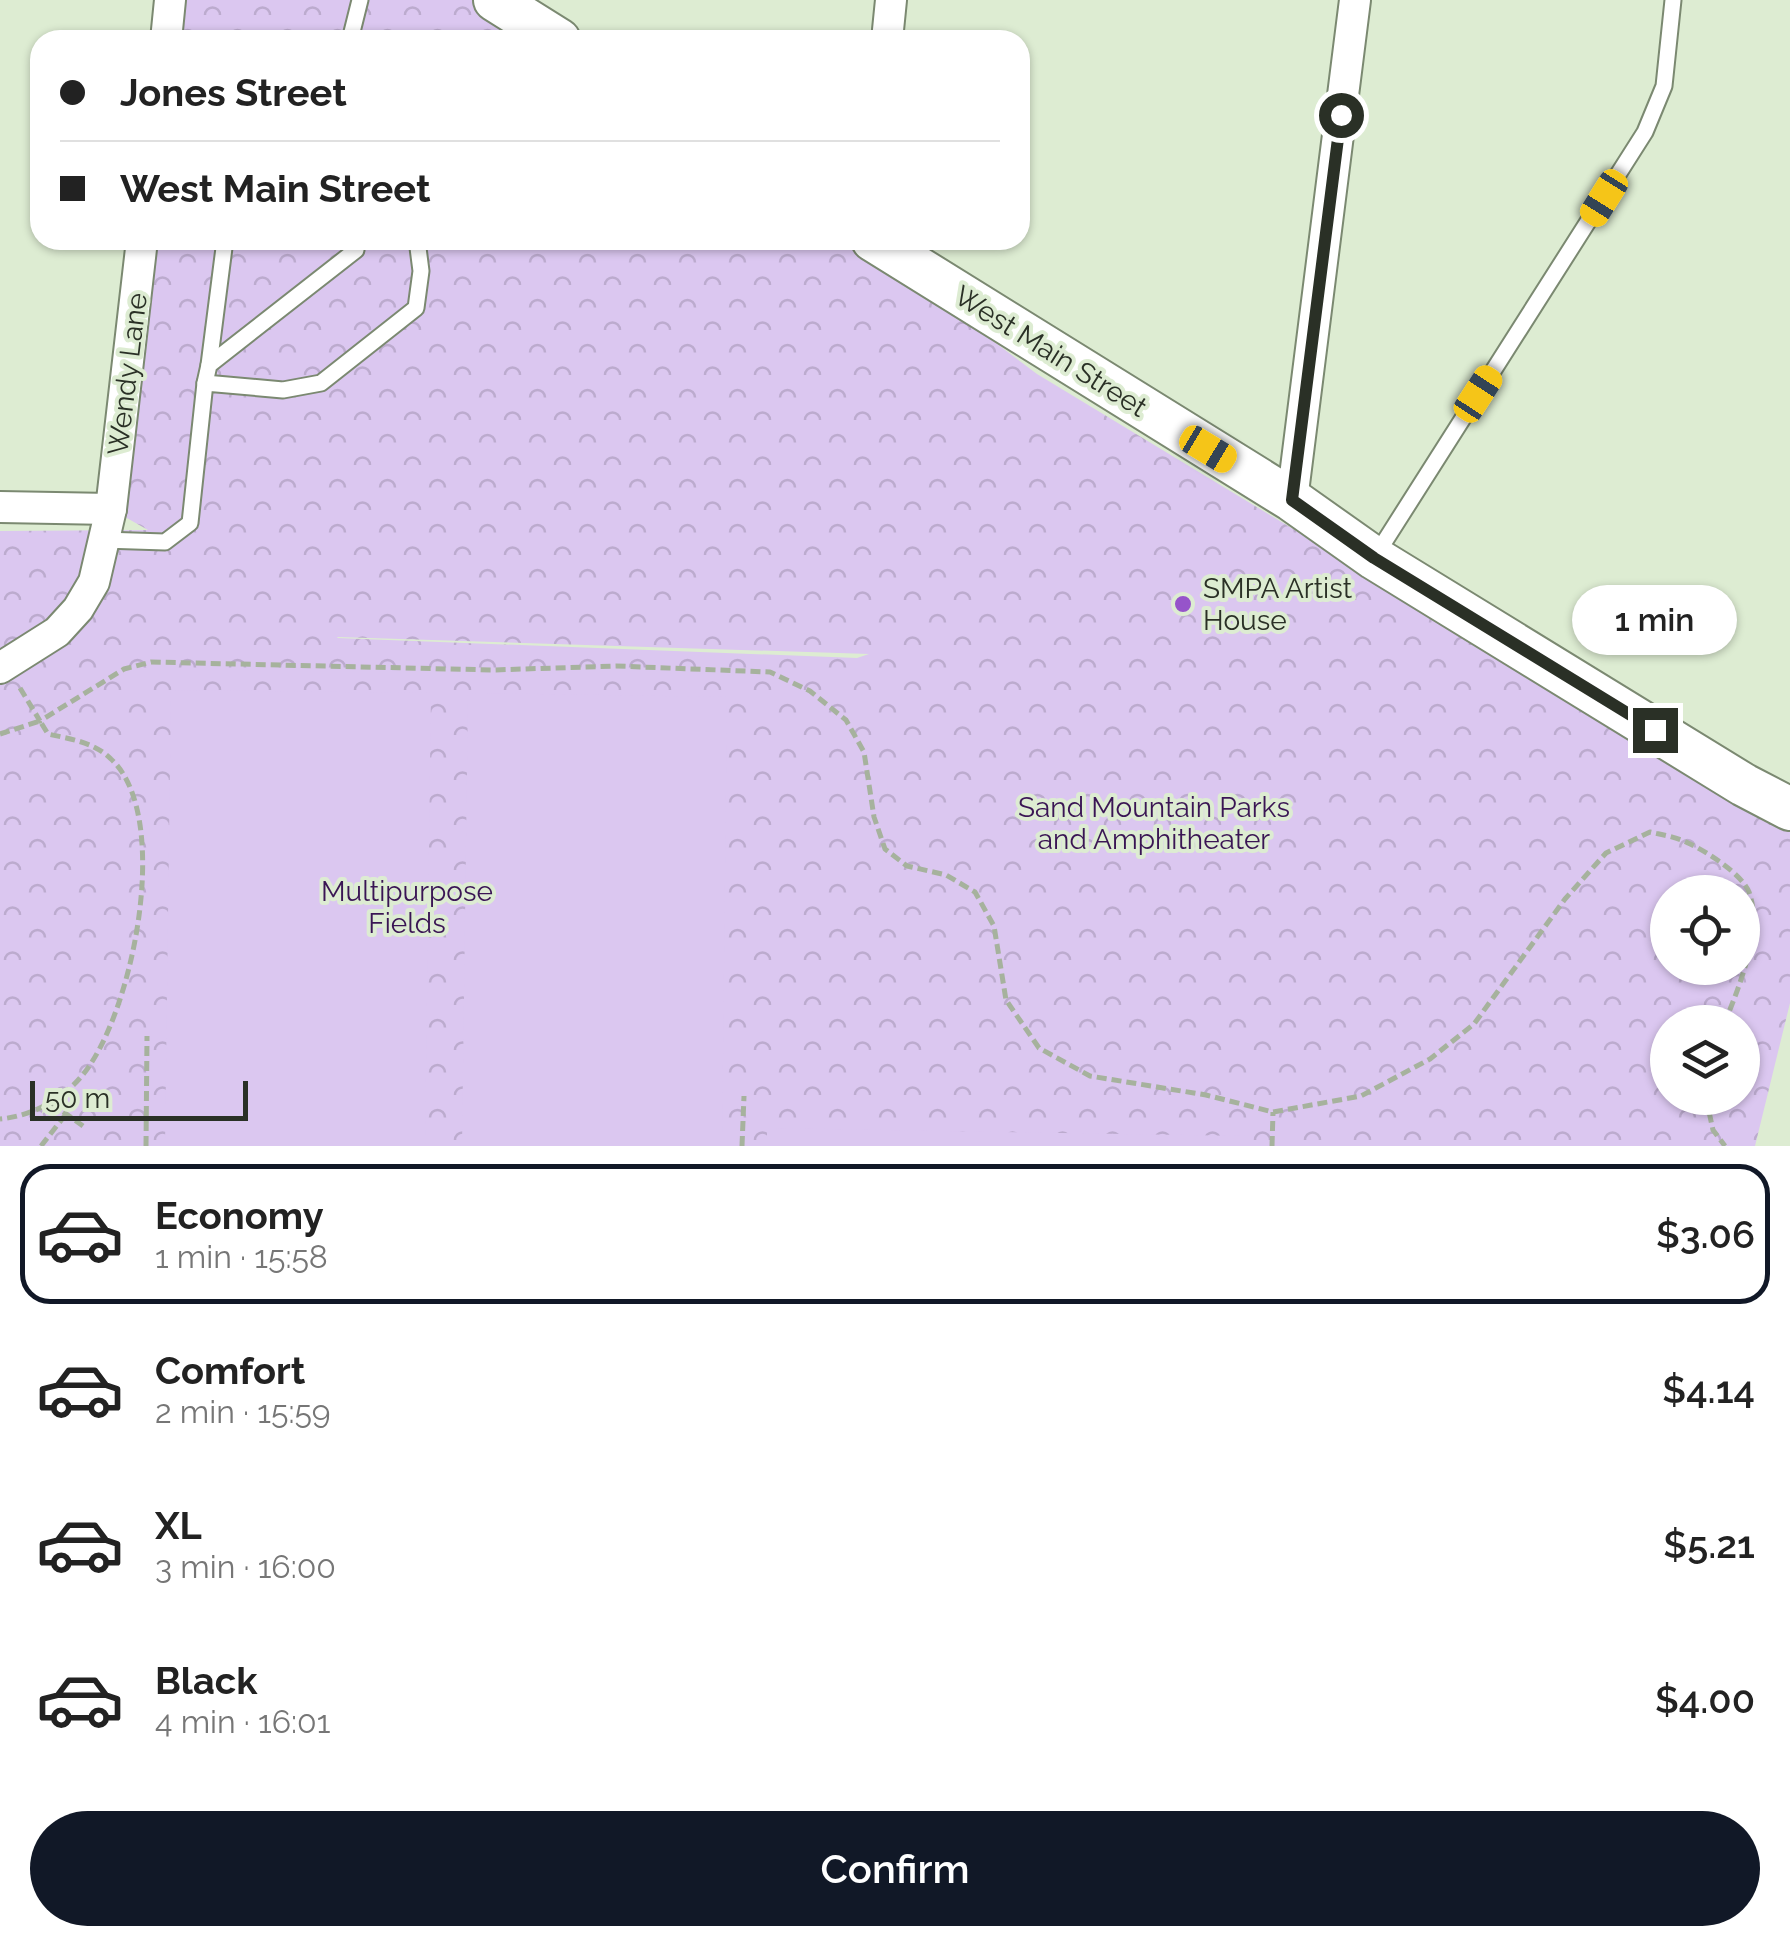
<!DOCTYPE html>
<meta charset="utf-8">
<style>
body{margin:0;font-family:Raleway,sans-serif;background:#f6f6f6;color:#222;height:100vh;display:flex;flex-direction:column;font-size:38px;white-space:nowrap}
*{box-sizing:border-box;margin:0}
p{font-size:32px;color:#767676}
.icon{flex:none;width:55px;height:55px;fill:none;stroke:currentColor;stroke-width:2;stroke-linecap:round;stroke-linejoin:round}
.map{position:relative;height:1146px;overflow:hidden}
.sheet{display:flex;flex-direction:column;background:#fff;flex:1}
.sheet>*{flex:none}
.hud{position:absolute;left:30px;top:30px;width:1000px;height:220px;border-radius:30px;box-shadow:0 2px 8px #0004;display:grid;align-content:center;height:220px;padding:0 30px;background:#fff}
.buttons{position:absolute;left:1650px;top:875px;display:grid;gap:20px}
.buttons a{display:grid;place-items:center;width:110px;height:110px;border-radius:50%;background:#fff;box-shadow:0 2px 8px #0004;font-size:50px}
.scale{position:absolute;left:30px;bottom:25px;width:218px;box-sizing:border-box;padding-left:10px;border:5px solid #2a3026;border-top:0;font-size:28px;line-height:35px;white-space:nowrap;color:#2a3026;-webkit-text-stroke:8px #ddecd2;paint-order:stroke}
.end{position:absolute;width:45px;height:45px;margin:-22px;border:12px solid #2a3026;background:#fff;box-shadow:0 0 0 5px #fff}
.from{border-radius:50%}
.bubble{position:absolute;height:70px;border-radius:35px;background:#fff;box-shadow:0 2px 8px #0004;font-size:32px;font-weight:600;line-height:70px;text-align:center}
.car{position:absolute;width:30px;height:60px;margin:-30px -15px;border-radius:12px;box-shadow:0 0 8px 2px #0007;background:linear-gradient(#f5c518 24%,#345 0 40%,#f5c518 0 76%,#345 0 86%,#f5c518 0)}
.hud b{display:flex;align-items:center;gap:35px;height:95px;font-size:38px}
.hud b+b{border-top:2px solid #e0e0e0}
.hud i{width:25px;height:25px;background:#222}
ul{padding:18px 0 0;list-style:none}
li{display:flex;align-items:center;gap:30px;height:140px;margin:0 20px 15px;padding:0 10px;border:5px solid transparent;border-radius:30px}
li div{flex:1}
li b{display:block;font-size:38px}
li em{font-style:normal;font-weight:600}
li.current{border-color:#111827}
li>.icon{width:90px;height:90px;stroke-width:1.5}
.primary-button{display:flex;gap:20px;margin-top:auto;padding:20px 30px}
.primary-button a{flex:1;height:115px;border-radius:60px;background:#111827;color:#fff;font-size:40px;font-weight:600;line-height:115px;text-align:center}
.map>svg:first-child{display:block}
</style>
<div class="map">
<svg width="1790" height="1146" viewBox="0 0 1790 1146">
<defs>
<pattern id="park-crowns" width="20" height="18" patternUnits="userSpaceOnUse" patternTransform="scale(2.5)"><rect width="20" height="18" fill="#dbc7f0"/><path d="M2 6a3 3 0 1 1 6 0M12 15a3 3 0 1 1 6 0" fill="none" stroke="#bcabce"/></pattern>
</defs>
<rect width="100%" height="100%" fill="#ddecd2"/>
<g fill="url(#park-crowns)" fill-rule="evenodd">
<polygon points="170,0 495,0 559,40 166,40"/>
<path d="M142,240H859L1037,374L1790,830V1003L1755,1146H0V531L148,530L111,509ZM337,638L338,637L869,654L857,658ZM1668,892H1742V968H1668ZM1668,1022H1742V1098H1668Z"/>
</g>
<g fill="#dbc7f0">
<polygon points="171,690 431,693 425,1146 165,1146"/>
<polygon points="468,693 727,697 722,1146 462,1146"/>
<polygon points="767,1128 1246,1136 1246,1146 767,1146"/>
</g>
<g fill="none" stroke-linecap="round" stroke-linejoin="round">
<defs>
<g id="service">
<polyline points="350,40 360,0"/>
<polyline points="209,365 225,240"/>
<polyline points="205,383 209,365 356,250"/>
<polyline points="103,540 165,542 190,523 205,383 283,390 321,383 416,308 421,271 417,240"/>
<polyline points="1376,555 1645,132 1664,86 1673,0"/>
</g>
<g id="minor">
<polyline points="166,40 170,0"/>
<polyline points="887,40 891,0"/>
<polyline points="1292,500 1355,0"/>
<polyline points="0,507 111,509"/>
<polyline points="0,668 57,632 78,609 94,582 111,509 142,240"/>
</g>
<g id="secondary">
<polyline points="495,0 559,40"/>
<polyline points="873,240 1292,500 1374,558 1744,785 1790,809"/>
</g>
</defs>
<use href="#service" stroke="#7b8971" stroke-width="19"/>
<use href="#minor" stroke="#7b8971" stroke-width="34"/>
<use href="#secondary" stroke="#7b8971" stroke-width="46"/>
<g stroke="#a6b29d" stroke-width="5" stroke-dasharray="10 5" stroke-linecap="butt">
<path d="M20,688L40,721L124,669L151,662L493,670L616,666L770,672L810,691L846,720L864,752L874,817L885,849L907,866L946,875L975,892L994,926L1006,1000L1039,1048L1090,1076L1206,1095L1273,1112L1361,1096L1430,1059L1474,1024L1565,899L1606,853L1650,832C1663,835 1677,837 1688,843C1706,851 1742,874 1749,892C1763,929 1739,987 1725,1022"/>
<path d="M0,734L40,721L48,734C70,739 94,742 111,759C174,817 132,1020 80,1078C60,1101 31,1116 0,1119"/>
<polyline points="1706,1098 1713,1130 1725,1146"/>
<polyline points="51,1103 83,1126"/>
<polyline points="41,1146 66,1114"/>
<polyline points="146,1146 147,1036"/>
<polyline points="742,1146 744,1096"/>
<polyline points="1272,1146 1273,1112"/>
</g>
<use href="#service" stroke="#fff" stroke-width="15"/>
<use href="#minor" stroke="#fff" stroke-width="30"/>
<use href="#secondary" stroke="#fff" stroke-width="42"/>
</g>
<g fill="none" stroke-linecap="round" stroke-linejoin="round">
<polyline stroke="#2a3026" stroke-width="12" points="1341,115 1292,500 1374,558 1655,730"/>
</g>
<circle fill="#9654ca" stroke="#ddecd2" stroke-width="4" cx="1183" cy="604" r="10"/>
<g text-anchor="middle" stroke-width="8" stroke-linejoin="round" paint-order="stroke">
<g font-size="28" fill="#2a3026" stroke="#ddecd2">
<text transform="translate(1051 351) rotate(32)" y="10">West Main Street</text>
<text transform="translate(127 374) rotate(-83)" y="10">Wendy Lane</text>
</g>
<g font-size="28" fill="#2a3026" stroke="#ddecd2" text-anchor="start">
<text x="1203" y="598">SMPA Artist<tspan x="1203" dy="32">House</tspan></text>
</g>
<g font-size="28" fill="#3a1554" stroke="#ddecd2">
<text x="1154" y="817">Sand Mountain Parks<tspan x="1154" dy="32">and Amphitheater</tspan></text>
<text x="407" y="901">Multipurpose<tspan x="407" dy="32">Fields</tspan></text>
</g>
</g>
</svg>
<div class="buttons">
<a><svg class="icon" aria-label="locate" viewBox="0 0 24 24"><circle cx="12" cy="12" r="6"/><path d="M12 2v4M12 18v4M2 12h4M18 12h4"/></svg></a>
<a><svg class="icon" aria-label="layers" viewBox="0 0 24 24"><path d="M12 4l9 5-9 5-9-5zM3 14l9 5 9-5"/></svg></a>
</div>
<div class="scale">50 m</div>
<i class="end from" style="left:1341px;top:115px"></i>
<i class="end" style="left:1655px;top:730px"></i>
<div class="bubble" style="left:1572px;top:585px;width:165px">1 min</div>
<i class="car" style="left:1604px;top:198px;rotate:212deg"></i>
<i class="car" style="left:1478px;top:394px;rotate:33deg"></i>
<i class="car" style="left:1208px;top:449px;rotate:121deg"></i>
<div class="hud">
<b><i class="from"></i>Jones Street</b>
<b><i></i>West Main Street</b>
</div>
</div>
<section class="sheet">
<ul>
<li class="current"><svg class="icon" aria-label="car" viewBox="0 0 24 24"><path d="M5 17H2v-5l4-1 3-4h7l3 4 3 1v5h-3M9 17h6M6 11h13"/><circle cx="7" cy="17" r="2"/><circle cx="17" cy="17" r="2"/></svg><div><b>Economy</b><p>1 min · 15:58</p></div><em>$3.06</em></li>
<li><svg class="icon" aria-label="car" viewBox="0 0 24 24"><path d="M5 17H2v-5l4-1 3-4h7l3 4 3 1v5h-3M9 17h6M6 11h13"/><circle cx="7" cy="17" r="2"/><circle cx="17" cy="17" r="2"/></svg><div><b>Comfort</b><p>2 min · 15:59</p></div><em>$4.14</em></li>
<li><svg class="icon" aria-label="car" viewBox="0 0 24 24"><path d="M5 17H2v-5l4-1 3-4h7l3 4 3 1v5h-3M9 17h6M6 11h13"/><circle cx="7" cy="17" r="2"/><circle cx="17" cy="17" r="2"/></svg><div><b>XL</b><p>3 min · 16:00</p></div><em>$5.21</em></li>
<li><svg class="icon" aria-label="car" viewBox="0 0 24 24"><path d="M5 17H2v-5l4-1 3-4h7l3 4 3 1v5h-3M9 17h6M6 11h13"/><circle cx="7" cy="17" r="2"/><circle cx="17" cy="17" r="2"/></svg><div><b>Black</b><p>4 min · 16:01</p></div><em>$4.00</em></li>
</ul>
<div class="primary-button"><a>Confirm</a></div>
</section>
